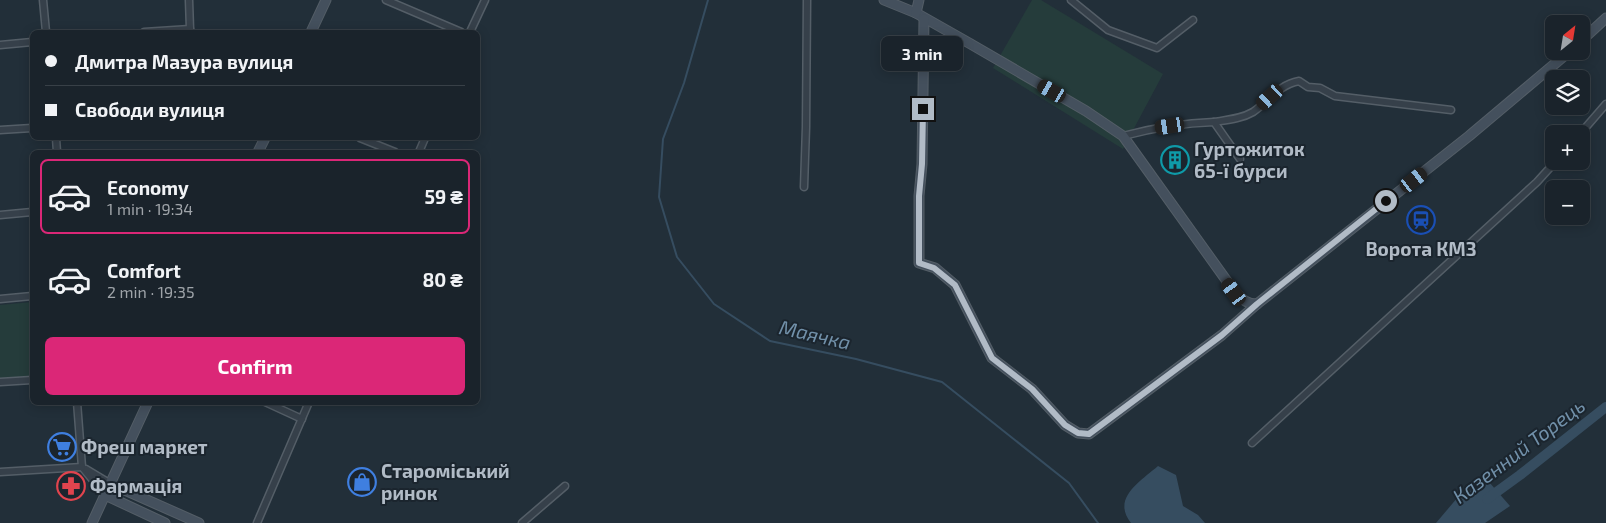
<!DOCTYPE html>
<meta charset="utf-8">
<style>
body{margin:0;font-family:"Exo 2",sans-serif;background:#232b33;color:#f1f3f6;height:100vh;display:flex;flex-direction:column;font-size:19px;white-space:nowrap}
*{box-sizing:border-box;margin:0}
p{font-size:16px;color:#9fa4a9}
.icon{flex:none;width:28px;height:28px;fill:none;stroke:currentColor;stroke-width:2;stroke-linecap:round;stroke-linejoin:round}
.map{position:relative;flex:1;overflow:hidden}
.side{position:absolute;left:30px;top:150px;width:450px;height:255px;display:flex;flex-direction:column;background:#1a232b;border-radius:8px;box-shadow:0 2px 12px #0003,0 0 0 1px #384047}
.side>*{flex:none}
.top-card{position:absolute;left:30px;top:30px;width:450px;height:110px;border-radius:8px;box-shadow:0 2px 12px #0003,0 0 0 1px #384047;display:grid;align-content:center;height:110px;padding:0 15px;background:#1a232b}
.needle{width:32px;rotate:30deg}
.buttons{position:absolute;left:1545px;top:15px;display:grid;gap:10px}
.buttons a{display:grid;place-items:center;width:45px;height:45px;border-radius:8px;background:#1a232b;box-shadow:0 2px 12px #0003,0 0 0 1px #384047;font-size:25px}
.end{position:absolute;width:22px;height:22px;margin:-11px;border:6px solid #b1bbc6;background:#111;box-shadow:0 0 0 2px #111}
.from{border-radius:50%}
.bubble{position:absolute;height:35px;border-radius:8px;background:#1a232b;box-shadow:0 2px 12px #0003,0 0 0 1px #384047;font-size:16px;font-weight:700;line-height:35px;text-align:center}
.car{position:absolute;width:15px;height:30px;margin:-15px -8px;border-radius:6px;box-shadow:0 0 4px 1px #0007;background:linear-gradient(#222 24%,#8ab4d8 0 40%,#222 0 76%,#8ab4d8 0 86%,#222 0)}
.top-card b{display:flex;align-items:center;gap:18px;height:48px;font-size:19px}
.top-card b+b{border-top:1px solid #384047}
.top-card i{width:12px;height:12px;background:#f1f3f6}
ul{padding:9px 0 0;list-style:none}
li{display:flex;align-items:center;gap:15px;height:75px;margin:0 10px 8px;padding:0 5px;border:2px solid transparent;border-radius:8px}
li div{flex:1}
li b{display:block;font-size:19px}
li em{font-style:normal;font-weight:700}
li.active{border-color:#db2777}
li>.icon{width:45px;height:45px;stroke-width:1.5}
.cta{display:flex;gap:10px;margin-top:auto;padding:10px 15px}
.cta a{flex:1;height:58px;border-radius:8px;background:#db2777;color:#fff;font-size:20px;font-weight:700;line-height:58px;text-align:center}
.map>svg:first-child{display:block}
</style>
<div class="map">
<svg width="1606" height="523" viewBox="0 0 1606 523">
<rect width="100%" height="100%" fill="#222f39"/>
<g fill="#253c3b">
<polygon points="1032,0 1041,0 1163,74 1123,149 993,68"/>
<polygon points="32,302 32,377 0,379 0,305"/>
</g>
<g fill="#364d60">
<path d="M1158,466L1176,475L1183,506L1198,515L1205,523H1131C1111,498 1141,481 1158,466Z"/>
<polygon points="1489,482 1510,506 1485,523 1436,523 1458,497"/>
</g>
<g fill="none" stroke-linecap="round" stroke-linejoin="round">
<polyline stroke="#364d60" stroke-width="2" points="708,0 684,83 663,139 659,197 677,257 714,304 770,341 856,359 942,382 1069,483 1098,523"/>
<polyline stroke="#364d60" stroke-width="10" points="1487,499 1520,475 1606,407"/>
<defs>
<g id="street">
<polyline points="43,0 46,32"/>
<polyline points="189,0 190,29"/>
<polyline points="386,0 461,32"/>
<polyline points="1071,0 1108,30 1157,48 1193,20"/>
<polyline points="144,32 190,29"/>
<polyline points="470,32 485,0"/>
<polyline points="0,45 32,42"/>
<path d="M1214,122C1227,120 1241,119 1253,112C1269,101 1278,85 1299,81L1308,87L1320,88L1335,96L1451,110"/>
<polyline points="0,130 32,128"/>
<polyline points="1580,134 1606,104"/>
<path d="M1123,136C1153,128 1182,123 1214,122L1240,159"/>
<polyline points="56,138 57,152"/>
<polyline points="360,138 395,152"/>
<polyline points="419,152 425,138"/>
<polyline points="804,187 806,127 807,0"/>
<polyline points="0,215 32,212"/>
<polyline points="0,299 32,296"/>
<polyline points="0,382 32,380"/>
<polyline points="77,402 82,467"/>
<polyline points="265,402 302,419"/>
<polyline points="1252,443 1537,182 1556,161"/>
<polyline points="82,467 105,495"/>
<polyline points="86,469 111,484"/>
<polyline points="0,472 82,467"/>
<polyline points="257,523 309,402"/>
<polyline points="522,523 565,486"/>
</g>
<g id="secondary">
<path d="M884,0L916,13L969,43L1086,111L1123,136L1234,291C1242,299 1246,304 1257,304"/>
<polyline points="916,13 919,0"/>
<polyline points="924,19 922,164 919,196 919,263 935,268 955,285 992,358 1032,389 1065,425 1078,433 1089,434 1222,335 1257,304 1469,136 1570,51"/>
<polyline points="311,32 326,0"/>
<polyline points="1581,41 1606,18"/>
<polyline points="258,152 265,138"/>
<polyline points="111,484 199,523"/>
<polyline points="105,495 165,523"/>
<polyline points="92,523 148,402"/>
</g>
</defs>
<use href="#street" stroke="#545e67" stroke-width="9"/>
<use href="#secondary" stroke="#545e67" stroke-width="11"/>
<use href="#street" stroke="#36404a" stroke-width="6"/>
<use href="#secondary" stroke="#44505d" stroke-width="9"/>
</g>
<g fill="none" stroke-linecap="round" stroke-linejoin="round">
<polyline stroke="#b1bbc6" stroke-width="6" points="923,109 922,164 919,196 919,263 934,268 955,285 992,358 1032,389 1065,425 1078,433 1089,434 1222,335 1257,304 1386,201"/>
</g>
<defs>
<symbol id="building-ring" viewBox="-11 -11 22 22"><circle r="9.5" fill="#1b252e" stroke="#0f9aa8" stroke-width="1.5"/><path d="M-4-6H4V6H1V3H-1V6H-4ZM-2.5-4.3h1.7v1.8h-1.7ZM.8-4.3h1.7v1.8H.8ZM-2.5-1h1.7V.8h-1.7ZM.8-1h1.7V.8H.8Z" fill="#0f9aa8"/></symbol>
<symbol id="station-ring" viewBox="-11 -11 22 22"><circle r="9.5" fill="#1b252e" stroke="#1a4fb4" stroke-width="1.5"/><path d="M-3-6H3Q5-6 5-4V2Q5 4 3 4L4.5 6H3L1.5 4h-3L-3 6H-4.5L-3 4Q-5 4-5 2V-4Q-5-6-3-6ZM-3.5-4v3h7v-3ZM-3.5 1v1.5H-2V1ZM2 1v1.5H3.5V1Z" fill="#1a4fb4"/></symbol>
<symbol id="supermarket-ring" viewBox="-11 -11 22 22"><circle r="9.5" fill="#1b252e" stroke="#3f7fe0" stroke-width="1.5"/><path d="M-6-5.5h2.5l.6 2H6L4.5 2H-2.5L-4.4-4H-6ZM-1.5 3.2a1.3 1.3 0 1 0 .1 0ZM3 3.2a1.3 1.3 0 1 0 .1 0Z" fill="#3f7fe0"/></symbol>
<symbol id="shop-ring" viewBox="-11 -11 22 22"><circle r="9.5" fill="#1b252e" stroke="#3f7fe0" stroke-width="1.5"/><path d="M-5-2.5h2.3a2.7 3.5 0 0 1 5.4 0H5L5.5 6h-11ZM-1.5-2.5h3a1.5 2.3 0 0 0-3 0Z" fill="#3f7fe0"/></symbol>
<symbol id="pharmacy-ring" viewBox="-11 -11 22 22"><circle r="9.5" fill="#1b252e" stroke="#e0444e" stroke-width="1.5"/><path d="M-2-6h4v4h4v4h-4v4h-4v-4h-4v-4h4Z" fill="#e0444e"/></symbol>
</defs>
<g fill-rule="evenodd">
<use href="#building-ring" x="1159" y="144" width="32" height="32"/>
<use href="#station-ring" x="1405" y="204" width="32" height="32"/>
<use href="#supermarket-ring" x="46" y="431" width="32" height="32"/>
<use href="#shop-ring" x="346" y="466" width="32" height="32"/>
<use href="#pharmacy-ring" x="55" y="470" width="32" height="32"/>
</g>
<g text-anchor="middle" stroke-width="4" stroke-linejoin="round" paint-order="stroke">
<g font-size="19" font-weight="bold" fill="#b1bbc6" stroke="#1b252e" text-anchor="start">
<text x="1194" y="156">Гуртожиток<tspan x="1194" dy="22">65-ї бурси</tspan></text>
<text x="1421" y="256" text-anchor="middle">Ворота КМЗ</text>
<text x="81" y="454">Фреш маркет</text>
<text x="381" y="478">Староміський<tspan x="381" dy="22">ринок</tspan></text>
<text x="90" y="493">Фармація</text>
</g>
<g font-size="20" font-style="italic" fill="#7190a9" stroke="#1b252e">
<text transform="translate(815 335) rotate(13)" y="7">Маячка</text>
<text transform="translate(1519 451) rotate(-37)" y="7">Казенний Торець</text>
</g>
</g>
</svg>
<div class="buttons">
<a><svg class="needle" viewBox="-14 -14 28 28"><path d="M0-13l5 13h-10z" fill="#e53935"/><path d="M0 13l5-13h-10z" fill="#9fa4a9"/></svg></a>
<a><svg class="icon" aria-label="layers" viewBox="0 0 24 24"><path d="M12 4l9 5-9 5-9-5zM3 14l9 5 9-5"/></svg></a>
<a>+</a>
<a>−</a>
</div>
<i class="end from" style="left:1386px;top:201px"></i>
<i class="end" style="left:923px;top:109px"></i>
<div class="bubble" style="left:881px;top:36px;width:82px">3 min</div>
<i class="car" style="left:1052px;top:91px;rotate:300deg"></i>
<i class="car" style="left:1270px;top:97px;rotate:228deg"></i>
<i class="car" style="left:1170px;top:126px;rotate:261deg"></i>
<i class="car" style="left:1414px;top:180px;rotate:52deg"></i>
<i class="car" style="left:1234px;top:292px;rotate:324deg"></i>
<div class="top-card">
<b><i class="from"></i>Дмитра Мазура вулиця</b>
<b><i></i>Свободи вулиця</b>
</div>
<section class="side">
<ul>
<li class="active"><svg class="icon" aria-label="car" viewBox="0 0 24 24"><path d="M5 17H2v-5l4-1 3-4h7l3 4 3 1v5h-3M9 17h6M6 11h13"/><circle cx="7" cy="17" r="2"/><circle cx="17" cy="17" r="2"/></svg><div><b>Economy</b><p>1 min · 19:34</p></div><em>59 ₴</em></li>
<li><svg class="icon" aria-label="car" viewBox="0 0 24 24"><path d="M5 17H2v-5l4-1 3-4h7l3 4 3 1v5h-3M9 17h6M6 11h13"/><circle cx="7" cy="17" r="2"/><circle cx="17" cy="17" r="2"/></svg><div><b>Comfort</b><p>2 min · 19:35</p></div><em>80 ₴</em></li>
</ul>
<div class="cta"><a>Confirm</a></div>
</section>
</div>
